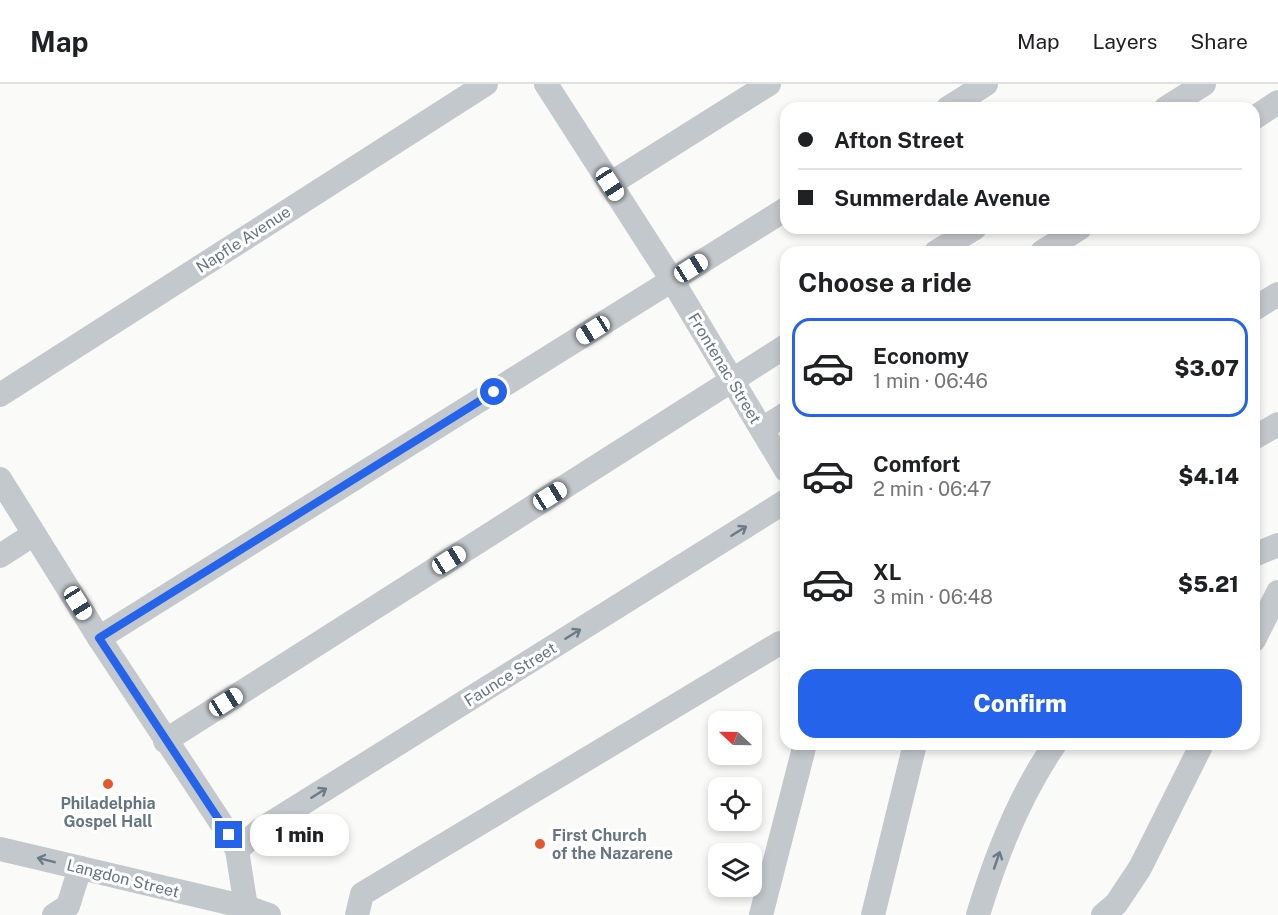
<!DOCTYPE html>
<meta charset="utf-8">
<style>
body{margin:0;font-family:"Public Sans",sans-serif;background:#f2f2f2;color:#202124;height:100vh;display:flex;flex-direction:column;font-size:22px;white-space:nowrap}
*{box-sizing:border-box;margin:0}
p{font-size:20px;color:#757577}
.icon{flex:none;width:33px;height:33px;fill:none;stroke:currentColor;stroke-width:2;stroke-linecap:round;stroke-linejoin:round}
.map{position:relative;flex:1;overflow:hidden}
.sheet{position:absolute;left:780px;top:162px;width:480px;height:504px;display:flex;flex-direction:column;background:#fff;border-radius:18px;box-shadow:0 3px 9px #0003}
.sheet>*{flex:none}
.guide{position:absolute;left:780px;top:18px;width:480px;height:132px;border-radius:18px;box-shadow:0 3px 9px #0003;display:grid;align-content:center;height:132px;padding:0 18px;background:#fff}
.needle{width:39px;rotate:292deg}
.fabs{position:absolute;left:708px;top:627px;display:grid;gap:12px}
.fabs a{display:grid;place-items:center;width:54px;height:54px;border-radius:12px;background:#fff;box-shadow:0 3px 9px #0003;font-size:30px}
.end{position:absolute;width:27px;height:27px;margin:-14px;border:8px solid #2563eb;background:#fff;box-shadow:0 0 0 3px #fff}
.from{border-radius:50%}
.bubble{position:absolute;height:42px;border-radius:18px;background:#fff;box-shadow:0 3px 9px #0003;font-size:20px;font-weight:800;line-height:42px;text-align:center}
.car{position:absolute;width:18px;height:36px;margin:-18px -9px;border-radius:8px;box-shadow:0 0 4px 2px #0007;background:linear-gradient(#fff 24%,#345 0 40%,#fff 0 76%,#345 0 86%,#fff 0)}
.guide b{display:flex;align-items:center;gap:21px;height:57px;font-size:22px}
.guide b+b{border-top:2px solid #e0e0e0}
.guide i{width:15px;height:15px;background:#202124}
ul{padding:0;list-style:none}
li{display:flex;align-items:center;gap:18px;height:99px;margin:0 12px 9px;padding:0 6px;border:3px solid transparent;border-radius:18px}
li div{flex:1}
li b{display:block;font-size:22px}
li em{font-style:normal;font-weight:800}
li.current{border-color:#2563eb}
li>.icon{width:54px;height:54px;stroke-width:1.5}
h2{padding:0 18px;font-size:27px;line-height:72px}
.cta{display:flex;gap:12px;margin-top:auto;padding:12px 18px}
.cta a{flex:1;height:69px;border-radius:18px;background:#2563eb;color:#fff;font-size:24px;font-weight:800;line-height:69px;text-align:center}
header{display:flex;align-items:center;gap:36px;box-sizing:border-box;height:84px;padding:0 30px;background:#fff;border-bottom:2px solid #e0e0e0}
header strong{font-size:28px}
nav{display:flex;gap:33px;margin-inline-start:auto;font-size:21px}
.map>svg:first-child{display:block}
</style>
<header>
<strong>Map</strong>
<nav><a>Map</a><a>Layers</a><a>Share</a></nav>
</header>
<div class="map">
<svg width="1278" height="831" viewBox="0 0 1278 831">
<rect width="100%" height="100%" fill="#fafaf8"/>
<g fill="none" stroke-linecap="round" stroke-linejoin="round">
<g stroke="#c3c8cc" stroke-width="24">
<polyline points="546,0 672,196 786,386"/>
<polyline points="948,24 986,0"/>
<polyline points="1166,24 1204,0"/>
<polyline points="1254,34 1278,18"/>
<polyline points="610,100 769,0"/>
<polyline points="936,168 975,144"/>
<polyline points="1042,168 1080,144"/>
<polyline points="1254,225 1278,210"/>
<polyline points="0,311 486,0"/>
<polyline points="762,345 786,330"/>
<polyline points="1254,354 1278,340"/>
<polyline points="0,395 99,554 229,751 237,766 246,823"/>
<polyline points="1254,471 1278,461"/>
<polyline points="0,472 34,450"/>
<polyline points="99,554 786,125"/>
<polyline points="1254,556 1278,508"/>
<polyline points="165,657 786,262"/>
<polyline points="0,765 246,823 269,831"/>
<polyline points="237,766 260,746 786,417"/>
<polyline points="54,831 68,822 80,784"/>
<polyline points="357,831 362,810 780,559 786,560"/>
<polyline points="761,831 805,660"/>
<polyline points="873,831 915,660"/>
<path d="M978,831C996,771 1019,712 1055,660"/>
<polyline points="1103,831 1116,820 1140,784 1202,660"/>
</g>
</g>
<defs><path id="oneway-shaft" d="M-6 0H5M1.5-3L5.5 0L1.5 3" fill="none" stroke-width="1.6" stroke-linecap="round" stroke-linejoin="round" transform="scale(1.5)"/></defs>
<g stroke="#6a7a87">
<use href="#oneway-shaft" transform="translate(739 447) rotate(-32)"/>
<use href="#oneway-shaft" transform="translate(573 550) rotate(-32)"/>
<use href="#oneway-shaft" transform="translate(319 709) rotate(-32)"/>
<use href="#oneway-shaft" transform="translate(46 776) rotate(-166)"/>
<use href="#oneway-shaft" transform="translate(997 776) rotate(-71)"/>
</g>
<g fill="none" stroke-linecap="round" stroke-linejoin="round">
<polyline stroke="#2563eb" stroke-width="8" points="229,751 99,554 494,308"/>
</g>
<g fill="#e4572e" stroke="#fff" stroke-width="2">
<circle cx="108" cy="700" r="6"/>
<circle cx="540" cy="760" r="6"/>
</g>
<g text-anchor="middle" stroke-width="6" stroke-linejoin="round" paint-order="stroke">
<g font-size="16" fill="#657683" stroke="#fff">
<text transform="translate(243 155) rotate(-33)" y="6">Napfle Avenue</text>
<text transform="translate(725 284) rotate(59)" y="6">Frontenac Street</text>
<text transform="translate(510 590) rotate(-32)" y="6">Faunce Street</text>
<text transform="translate(123 794) rotate(14)" y="6">Langdon Street</text>
</g>
<g font-size="16" font-weight="bold" fill="#657683" stroke="#fff">
<text x="108" y="725">Philadelphia<tspan x="108" dy="18">Gospel Hall</tspan></text>
<text x="552" y="757" text-anchor="start">First Church<tspan x="552" dy="18">of the Nazarene</tspan></text>
</g>
</g>
</svg>
<div class="fabs">
<a><svg class="needle" viewBox="-14 -14 28 28"><path d="M0-13l5 13h-10z" fill="#e53935"/><path d="M0 13l5-13h-10z" fill="#757577"/></svg></a>
<a><svg class="icon" aria-label="locate" viewBox="0 0 24 24"><circle cx="12" cy="12" r="6"/><path d="M12 2v4M12 18v4M2 12h4M18 12h4"/></svg></a>
<a><svg class="icon" aria-label="layers" viewBox="0 0 24 24"><path d="M12 4l9 5-9 5-9-5zM3 14l9 5 9-5"/></svg></a>
</div>
<i class="end from" style="left:494px;top:308px"></i>
<i class="end" style="left:229px;top:751px"></i>
<div class="bubble" style="left:250px;top:730px;width:99px">1 min</div>
<i class="car" style="left:610px;top:100px;rotate:147deg"></i>
<i class="car" style="left:691px;top:184px;rotate:58deg"></i>
<i class="car" style="left:593px;top:246px;rotate:238deg"></i>
<i class="car" style="left:550px;top:412px;rotate:58deg"></i>
<i class="car" style="left:449px;top:476px;rotate:58deg"></i>
<i class="car" style="left:78px;top:519px;rotate:148deg"></i>
<i class="car" style="left:226px;top:618px;rotate:58deg"></i>
<div class="guide">
<b><i class="from"></i>Afton Street</b>
<b><i></i>Summerdale Avenue</b>
</div>
<section class="sheet">
<h2>Choose a ride</h2>
<ul>
<li class="current"><svg class="icon" aria-label="car" viewBox="0 0 24 24"><path d="M5 17H2v-5l4-1 3-4h7l3 4 3 1v5h-3M9 17h6M6 11h13"/><circle cx="7" cy="17" r="2"/><circle cx="17" cy="17" r="2"/></svg><div><b>Economy</b><p>1 min · 06:46</p></div><em>$3.07</em></li>
<li><svg class="icon" aria-label="car" viewBox="0 0 24 24"><path d="M5 17H2v-5l4-1 3-4h7l3 4 3 1v5h-3M9 17h6M6 11h13"/><circle cx="7" cy="17" r="2"/><circle cx="17" cy="17" r="2"/></svg><div><b>Comfort</b><p>2 min · 06:47</p></div><em>$4.14</em></li>
<li><svg class="icon" aria-label="car" viewBox="0 0 24 24"><path d="M5 17H2v-5l4-1 3-4h7l3 4 3 1v5h-3M9 17h6M6 11h13"/><circle cx="7" cy="17" r="2"/><circle cx="17" cy="17" r="2"/></svg><div><b>XL</b><p>3 min · 06:48</p></div><em>$5.21</em></li>
</ul>
<div class="cta"><a>Confirm</a></div>
</section>
</div>
